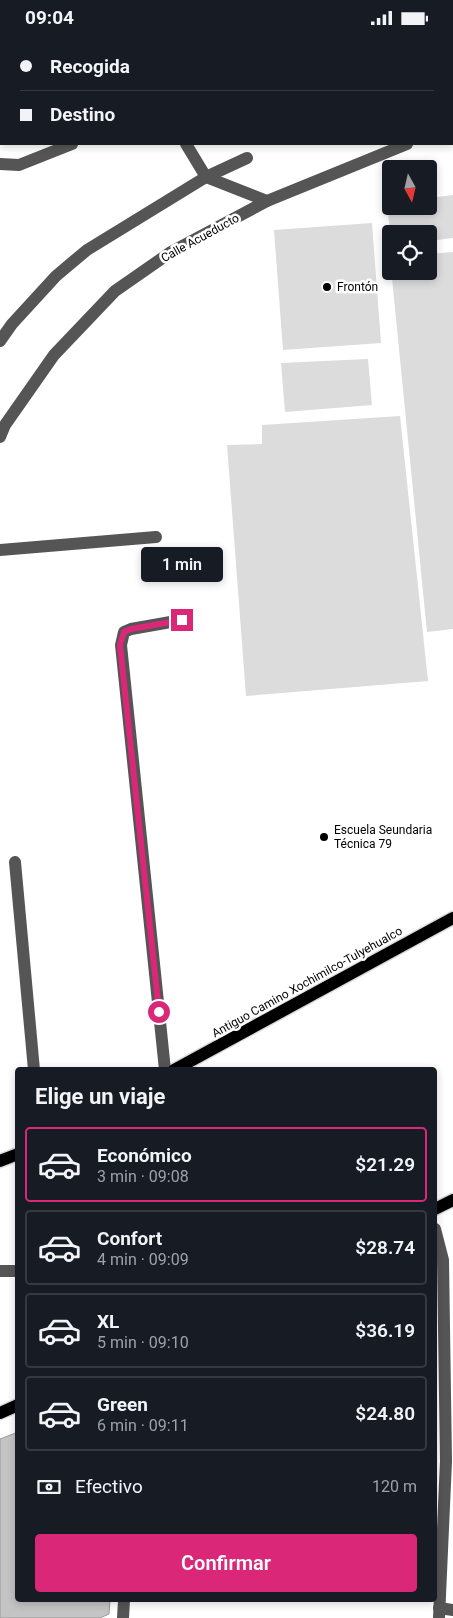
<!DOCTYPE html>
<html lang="es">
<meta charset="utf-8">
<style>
body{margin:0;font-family:Roboto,sans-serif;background:#242831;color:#f1f3f6;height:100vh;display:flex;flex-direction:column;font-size:19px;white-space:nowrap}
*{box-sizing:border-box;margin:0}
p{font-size:16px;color:#9ea1a6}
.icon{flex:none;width:28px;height:28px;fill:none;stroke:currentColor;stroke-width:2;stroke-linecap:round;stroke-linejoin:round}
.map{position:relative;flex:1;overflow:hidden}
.sheet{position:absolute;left:15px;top:1032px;width:422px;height:535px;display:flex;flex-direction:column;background:#171b24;border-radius:5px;box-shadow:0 2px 8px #0003}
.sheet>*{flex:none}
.top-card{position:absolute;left:0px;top:0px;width:454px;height:110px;box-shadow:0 2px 8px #0003;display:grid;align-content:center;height:110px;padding:0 20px;background:#171b24}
.needle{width:32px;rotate:172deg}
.tools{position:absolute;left:382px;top:125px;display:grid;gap:10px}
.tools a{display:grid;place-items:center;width:55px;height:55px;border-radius:5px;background:#171b24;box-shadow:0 2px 8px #0003;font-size:25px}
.end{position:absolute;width:22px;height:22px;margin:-11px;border:6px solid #db2777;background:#fff;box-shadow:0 0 0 2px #fff}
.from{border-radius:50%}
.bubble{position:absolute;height:35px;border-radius:5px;background:#171b24;box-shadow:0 2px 8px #0003;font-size:16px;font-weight:600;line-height:35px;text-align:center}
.top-card b{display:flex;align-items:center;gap:18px;height:48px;font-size:19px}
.top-card b+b{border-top:1px solid #363941}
.top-card i{width:12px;height:12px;background:#f1f3f6}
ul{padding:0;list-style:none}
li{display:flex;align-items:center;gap:15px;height:75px;margin:0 10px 8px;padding:0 10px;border:2px solid #363941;border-radius:5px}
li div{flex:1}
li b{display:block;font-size:19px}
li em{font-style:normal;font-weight:600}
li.current{border-color:#db2777}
li>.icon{width:45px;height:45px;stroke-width:1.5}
h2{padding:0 20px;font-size:22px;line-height:60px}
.pay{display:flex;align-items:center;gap:12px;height:55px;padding:0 20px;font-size:19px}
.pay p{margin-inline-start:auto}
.button{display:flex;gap:10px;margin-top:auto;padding:10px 20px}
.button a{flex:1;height:58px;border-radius:5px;background:#db2777;color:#fff;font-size:20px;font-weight:600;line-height:58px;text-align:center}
.status{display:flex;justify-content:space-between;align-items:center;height:35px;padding:0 25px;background:#171b24;direction:ltr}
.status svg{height:14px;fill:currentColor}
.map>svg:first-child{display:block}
</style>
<div class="status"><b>09:04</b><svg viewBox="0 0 49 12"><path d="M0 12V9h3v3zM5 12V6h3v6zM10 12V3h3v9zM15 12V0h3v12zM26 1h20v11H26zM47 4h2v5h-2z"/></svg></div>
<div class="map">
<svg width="453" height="1583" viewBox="0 0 453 1583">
<rect width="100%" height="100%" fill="#fff"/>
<g fill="#dcdcdc">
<polygon points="453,160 453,203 429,206 429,199 391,199 391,208 387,168 391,168 391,171 429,171 429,163"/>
<polygon points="372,188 381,308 283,315 274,195"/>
<polygon points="453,217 453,594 427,597 390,223 391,223 391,236 429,236 429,219"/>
<polygon points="368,324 372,370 285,377 281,328"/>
<polygon points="400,381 428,646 246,661 227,410 262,409 262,390"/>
</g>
<polygon fill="#c4c4c4" stroke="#999" points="18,1397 18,1565 110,1565 109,1579 100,1583 0,1583 0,1404"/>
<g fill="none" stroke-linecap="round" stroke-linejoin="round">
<defs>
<g id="major">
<polyline points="174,1035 453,883"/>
<polyline points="0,1126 18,1119"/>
<polyline points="435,1174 453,1165"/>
<polyline points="0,1378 18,1370"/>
</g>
</defs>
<use href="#major" stroke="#dbdbdb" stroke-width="15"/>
<g stroke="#555" stroke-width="12">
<polyline points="263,0 264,1"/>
<polyline points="368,0 368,1"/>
<polyline points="452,32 453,31"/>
<polyline points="452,90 453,90"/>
<polyline points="186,109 206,142"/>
<polyline points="0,129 19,130 72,109"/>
<polyline points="206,142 267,166"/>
<polyline points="0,306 12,289 56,241 87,215 206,142 247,123"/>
<polyline points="0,402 5,390 54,320 115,256 171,217 267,166 407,109"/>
<polyline points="0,515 156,502"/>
<polyline points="15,827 34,1035"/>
<polyline points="165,1035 121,610 124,597 131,594 182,585"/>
<polyline points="435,1194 443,1225 446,1426 439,1583"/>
<polyline points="0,1236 18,1236"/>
<polyline points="439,1573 453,1575"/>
<polyline points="123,1583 124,1565"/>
</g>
<use href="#major" stroke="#000" stroke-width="12"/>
</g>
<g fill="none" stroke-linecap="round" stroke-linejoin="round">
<polyline stroke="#db2777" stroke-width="6" points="159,977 120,610 124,597 131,594 182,585"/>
</g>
<g fill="#000" stroke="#fff" stroke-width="2">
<circle cx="327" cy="252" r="5"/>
<circle cx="324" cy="802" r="5"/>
</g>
<g text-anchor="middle" stroke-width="5" stroke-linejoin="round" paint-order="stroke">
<g font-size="12" fill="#000" stroke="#fff">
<text transform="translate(200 203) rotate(-29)" y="4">Calle Acueducto</text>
<text transform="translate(307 947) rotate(-29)" y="4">Antiguo Camino Xochimilco-Tulyehualco</text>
</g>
<g font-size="12" fill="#000" stroke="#fff" text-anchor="start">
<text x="337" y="256">Frontón</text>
<text x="334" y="799">Escuela Seundaria<tspan x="334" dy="14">Técnica 79</tspan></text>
</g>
</g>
</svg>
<div class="tools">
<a><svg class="needle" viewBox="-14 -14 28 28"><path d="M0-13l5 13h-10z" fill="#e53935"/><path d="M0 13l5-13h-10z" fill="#9ea1a6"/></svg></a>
<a><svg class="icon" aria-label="locate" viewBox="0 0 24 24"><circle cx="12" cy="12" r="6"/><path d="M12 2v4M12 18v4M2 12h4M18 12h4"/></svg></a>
</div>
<i class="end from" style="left:159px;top:977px"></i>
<i class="end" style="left:182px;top:585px"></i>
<div class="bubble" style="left:141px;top:512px;width:82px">1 min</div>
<div class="top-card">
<b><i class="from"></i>Recogida</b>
<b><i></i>Destino</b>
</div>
<section class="sheet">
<h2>Elige un viaje</h2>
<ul>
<li class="current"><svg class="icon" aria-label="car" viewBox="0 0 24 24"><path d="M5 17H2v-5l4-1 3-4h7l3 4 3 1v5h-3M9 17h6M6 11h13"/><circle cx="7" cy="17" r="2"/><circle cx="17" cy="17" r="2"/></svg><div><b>Económico</b><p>3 min · 09:08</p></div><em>$21.29</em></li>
<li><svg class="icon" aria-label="car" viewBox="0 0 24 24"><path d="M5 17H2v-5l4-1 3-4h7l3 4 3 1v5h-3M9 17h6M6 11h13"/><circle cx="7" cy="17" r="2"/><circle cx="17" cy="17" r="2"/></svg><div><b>Confort</b><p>4 min · 09:09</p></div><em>$28.74</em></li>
<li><svg class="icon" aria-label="car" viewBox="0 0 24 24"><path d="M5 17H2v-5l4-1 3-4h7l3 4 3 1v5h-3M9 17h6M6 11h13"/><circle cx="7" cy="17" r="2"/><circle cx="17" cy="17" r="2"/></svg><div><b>XL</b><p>5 min · 09:10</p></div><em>$36.19</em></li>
<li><svg class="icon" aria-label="car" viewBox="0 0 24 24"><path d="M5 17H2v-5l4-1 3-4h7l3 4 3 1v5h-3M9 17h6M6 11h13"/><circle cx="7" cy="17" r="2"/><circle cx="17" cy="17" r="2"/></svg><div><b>Green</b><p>6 min · 09:11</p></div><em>$24.80</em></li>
</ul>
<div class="pay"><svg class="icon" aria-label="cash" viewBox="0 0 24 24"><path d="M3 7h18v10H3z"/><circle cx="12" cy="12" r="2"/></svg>Efectivo<p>120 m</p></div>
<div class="button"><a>Confirmar</a></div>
</section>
</div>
